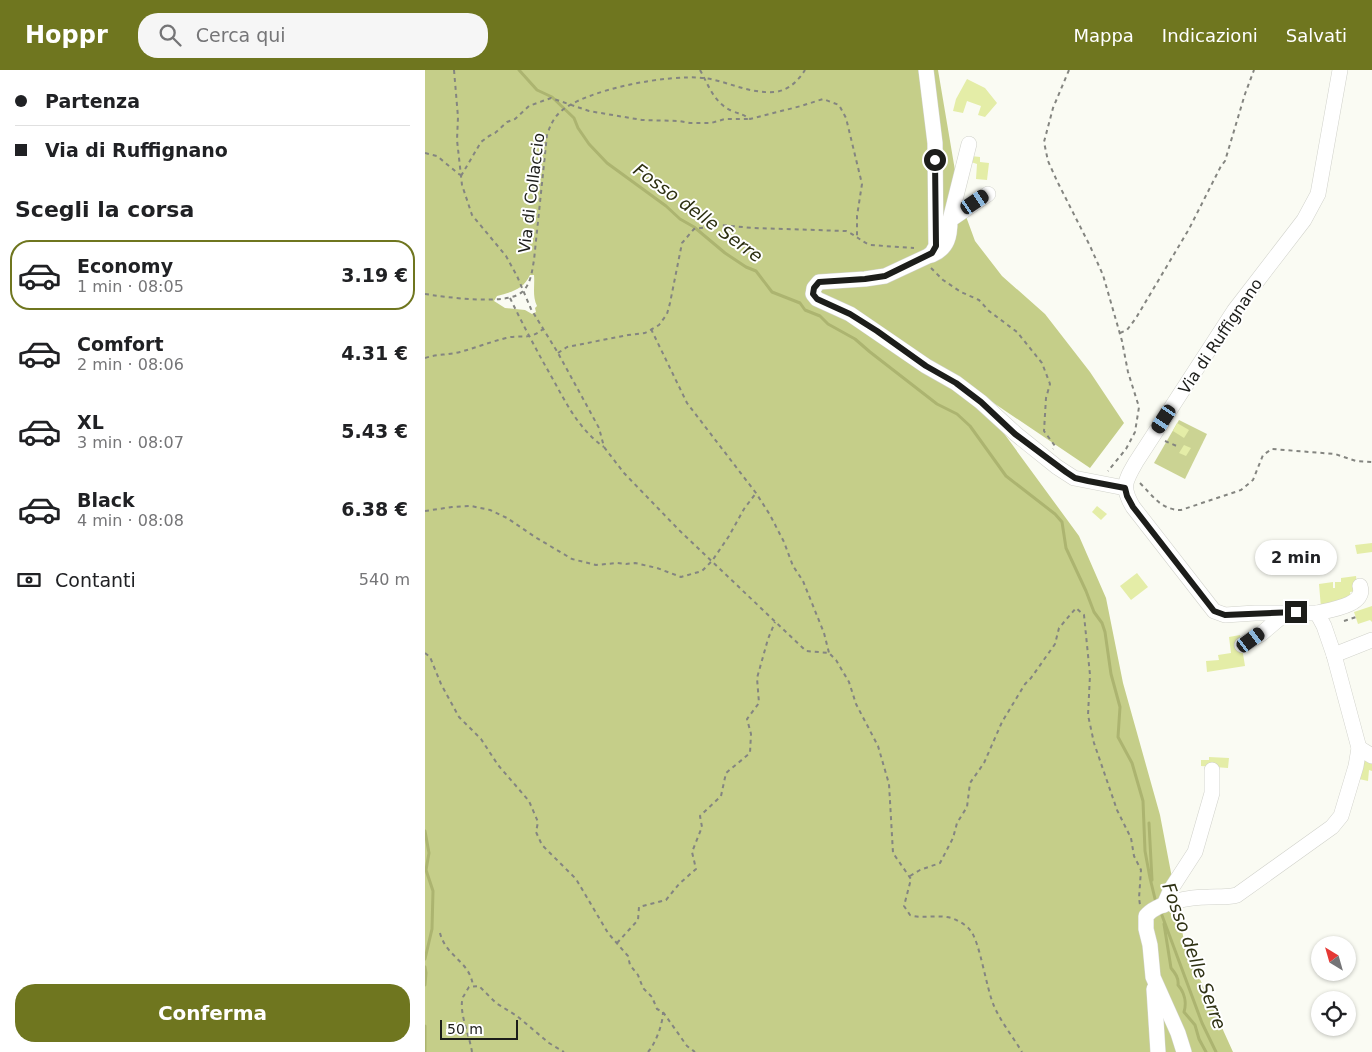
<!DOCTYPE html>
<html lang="it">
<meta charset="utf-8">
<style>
body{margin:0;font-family:"DejaVu Sans",sans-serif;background:#f6f6f6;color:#202124;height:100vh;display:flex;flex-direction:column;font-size:19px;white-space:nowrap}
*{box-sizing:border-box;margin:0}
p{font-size:16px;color:#757577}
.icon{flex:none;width:28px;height:28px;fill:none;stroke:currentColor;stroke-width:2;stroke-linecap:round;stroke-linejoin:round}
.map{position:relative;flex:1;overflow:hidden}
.sheet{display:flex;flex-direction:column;background:#fff;width:425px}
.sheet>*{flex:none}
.hud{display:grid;align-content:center;height:110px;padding:0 15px;background:#fff}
.needle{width:32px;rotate:323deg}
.buttons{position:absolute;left:886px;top:866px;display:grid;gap:10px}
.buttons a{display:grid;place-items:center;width:45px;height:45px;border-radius:50%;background:#fff;box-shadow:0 1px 4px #0004;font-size:25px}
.scale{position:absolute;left:15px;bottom:12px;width:78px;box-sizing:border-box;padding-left:5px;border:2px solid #1c1d1a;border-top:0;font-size:14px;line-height:18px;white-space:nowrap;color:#1c1d1a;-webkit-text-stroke:4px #fff;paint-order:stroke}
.end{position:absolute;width:22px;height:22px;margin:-11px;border:6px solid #1c1d1a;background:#fff;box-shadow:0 0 0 2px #fff}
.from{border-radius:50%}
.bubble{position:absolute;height:35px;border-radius:18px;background:#fff;box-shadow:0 1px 4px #0004;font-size:16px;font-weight:800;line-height:35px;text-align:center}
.car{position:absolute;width:15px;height:30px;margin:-15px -8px;border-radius:6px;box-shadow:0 0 4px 1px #0007;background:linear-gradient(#222 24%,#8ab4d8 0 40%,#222 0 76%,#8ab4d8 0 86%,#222 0)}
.hud b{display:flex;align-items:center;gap:18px;height:48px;font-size:19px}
.hud b+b{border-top:1px solid #e0e0e0}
.hud i{width:12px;height:12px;background:#202124}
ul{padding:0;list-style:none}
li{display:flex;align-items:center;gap:15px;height:70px;margin:0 10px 8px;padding:0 5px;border:2px solid transparent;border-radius:20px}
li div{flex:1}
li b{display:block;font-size:19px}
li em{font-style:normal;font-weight:800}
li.on{border-color:#6f761f}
li>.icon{width:45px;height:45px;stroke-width:1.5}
h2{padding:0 15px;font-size:22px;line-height:60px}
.pay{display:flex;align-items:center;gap:12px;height:55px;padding:0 15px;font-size:19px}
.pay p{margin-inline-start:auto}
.primary-button{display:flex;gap:10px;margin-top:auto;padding:10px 15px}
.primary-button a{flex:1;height:58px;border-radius:20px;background:#6f761f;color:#fff;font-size:20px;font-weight:800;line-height:58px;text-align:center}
header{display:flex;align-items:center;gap:30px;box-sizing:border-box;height:70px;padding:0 25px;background:#6f761f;color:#fff}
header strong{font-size:24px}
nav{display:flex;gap:28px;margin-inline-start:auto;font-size:18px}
.search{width:350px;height:45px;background:#f6f6f6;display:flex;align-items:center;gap:12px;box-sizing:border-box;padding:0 18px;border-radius:20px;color:#757577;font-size:19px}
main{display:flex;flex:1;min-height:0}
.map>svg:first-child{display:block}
</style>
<header>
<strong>Hoppr</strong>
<div class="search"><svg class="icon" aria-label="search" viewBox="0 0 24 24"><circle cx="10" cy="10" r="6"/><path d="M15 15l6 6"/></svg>Cerca qui</div>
<nav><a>Mappa</a><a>Indicazioni</a><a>Salvati</a></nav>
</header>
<main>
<section class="sheet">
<div class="hud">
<b><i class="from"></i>Partenza</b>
<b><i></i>Via di Ruffignano</b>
</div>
<h2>Scegli la corsa</h2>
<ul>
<li class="on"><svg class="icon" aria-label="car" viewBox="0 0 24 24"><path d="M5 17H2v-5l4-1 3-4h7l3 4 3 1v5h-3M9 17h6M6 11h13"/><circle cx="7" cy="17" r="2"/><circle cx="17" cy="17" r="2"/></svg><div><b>Economy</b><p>1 min · 08:05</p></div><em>3.19 €</em></li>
<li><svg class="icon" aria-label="car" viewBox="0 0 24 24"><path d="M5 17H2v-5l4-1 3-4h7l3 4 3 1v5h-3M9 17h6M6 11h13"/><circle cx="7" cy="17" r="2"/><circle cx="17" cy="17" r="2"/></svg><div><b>Comfort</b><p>2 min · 08:06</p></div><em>4.31 €</em></li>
<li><svg class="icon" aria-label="car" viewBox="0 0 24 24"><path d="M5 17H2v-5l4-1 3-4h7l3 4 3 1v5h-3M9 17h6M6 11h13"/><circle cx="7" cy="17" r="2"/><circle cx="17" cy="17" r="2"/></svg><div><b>XL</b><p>3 min · 08:07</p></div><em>5.43 €</em></li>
<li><svg class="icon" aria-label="car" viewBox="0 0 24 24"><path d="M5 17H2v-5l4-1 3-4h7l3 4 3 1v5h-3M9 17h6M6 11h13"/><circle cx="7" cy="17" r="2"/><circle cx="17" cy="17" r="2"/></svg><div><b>Black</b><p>4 min · 08:08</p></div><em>6.38 €</em></li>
</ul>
<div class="pay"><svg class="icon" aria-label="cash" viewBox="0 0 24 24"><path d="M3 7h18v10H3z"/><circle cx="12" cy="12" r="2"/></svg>Contanti<p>540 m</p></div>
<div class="primary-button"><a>Conferma</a></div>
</section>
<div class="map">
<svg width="947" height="982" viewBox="0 0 947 982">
<rect width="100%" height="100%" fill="#fafbf3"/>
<polygon fill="#cbd393" points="754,350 782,364 760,409 729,393"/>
<path fill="#c5ce89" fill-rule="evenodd" d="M0,0H513L535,130L550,171L577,206L620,244L665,302L699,353L665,398L545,317L654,466L681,528L698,613L735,745L760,876L808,982H0ZM105,205H109C110,215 107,226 112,236L110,238L111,242L107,244L100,240L80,238L69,231L72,226C86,222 98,220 105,205Z"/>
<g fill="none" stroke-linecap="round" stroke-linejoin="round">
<g stroke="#acb470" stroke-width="3">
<polyline points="94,0 112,20 127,27 149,48 153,58 164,74 182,93 241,136 255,149 269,157 300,183 321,197 331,201 347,222 375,233 380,240 395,246 403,254 430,269 445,282 512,334 532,344 545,356 581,406 630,444 637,452 641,478 661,521 669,542 677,553 680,562 686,604 695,637 693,667 707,693 718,731 720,781 725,808 731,833"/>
<polyline points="724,753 727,810"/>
<polyline points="0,761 4,783 1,800 8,821 7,859 0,889"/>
<polyline points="735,840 777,953 791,982"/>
<path d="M739,854L746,898C750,903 754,908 753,915C759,922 762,932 759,942L770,955L774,969L781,982"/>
<polyline points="0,897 1,903 0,915"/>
<polyline points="0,956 0,982"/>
</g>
</g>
<g fill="#e4eda7">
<polygon points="542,9 560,18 572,33 560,47 553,45 556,36 542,31 538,43 528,41 531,29"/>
<polygon points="546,86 555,87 555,92 564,93 562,110 551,109 552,94 546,92"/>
<polygon points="752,353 764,360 759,368 748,361"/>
<polygon points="759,375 766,378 761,386 754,383"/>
<polygon points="672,436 682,444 676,450 667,442"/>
<polygon points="947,473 947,482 932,484 930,475"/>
<polygon points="712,503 723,517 706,530 695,516"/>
<polygon points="931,506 933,521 925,522 926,530 896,538 894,514 908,512 908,518 910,518 910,512 916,512 916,508"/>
<polygon points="947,536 947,552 945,550 933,554 929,542"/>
<polygon points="815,565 820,596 782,602 781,591 794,590 793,585 806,583 804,567"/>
<polygon points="938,685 947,691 947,701 944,700 943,711 934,709"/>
<polygon points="784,687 804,688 803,698 776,696 776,690 784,690"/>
</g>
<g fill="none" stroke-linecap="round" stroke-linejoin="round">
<defs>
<g id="minor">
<polyline points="501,0 510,73 511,176 507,183 503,186 460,206 440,209 394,212 389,218 388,224 392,229 425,244 501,296 531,313 556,332 591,364 632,397 649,408 700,418"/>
<polyline points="525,150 544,74"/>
<path d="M507,185C523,178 525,166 525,150L563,124"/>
<path d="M892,543C905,540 942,535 935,516"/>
<polyline points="817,575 836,564 862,542"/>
<polyline points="909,585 947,570"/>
<polyline points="934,678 947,686"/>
<polyline points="739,835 746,819 770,782 787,723 787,700"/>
<polyline points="729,919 733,982"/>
<path d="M759,982L753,963L728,907L725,875L721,859V846C732,832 767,827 784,827C794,826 802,828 812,825L907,757L916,746L931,696L934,678L909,585L899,556L892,543H830L800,545L789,541L708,437C696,417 700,411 711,392L809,241L879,150L893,124L915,0"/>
</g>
</defs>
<use href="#minor" stroke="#d1d2cb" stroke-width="16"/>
<g stroke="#848580" stroke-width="2" stroke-dasharray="4 4" stroke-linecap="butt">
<path d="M29,0L33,47L32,70L37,115L47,145L81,186L92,206L106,239L133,283L174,358L179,377L199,403L254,460L381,581L404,583L411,590L424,612L431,634L453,676L464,714L468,783L486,809L479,836L485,845C500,850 518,842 533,851C536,852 543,857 545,860C555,871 561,918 569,936C576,952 588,967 597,982"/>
<path d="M275,0C284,16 289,33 307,41C314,44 318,44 325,49L376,36L398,29L414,35L421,48L437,114L432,146V166"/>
<polyline points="644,0 628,38 619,72 623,91 632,111 665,176 678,205 697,271 703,302 714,337 710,362 701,379 683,401"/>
<polyline points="0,83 12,86 35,105"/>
<polyline points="36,106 56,72 64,66 70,63 82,52 90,49 104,36 126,28 164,41 217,50 254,51 265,53 286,53 300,49 325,49"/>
<polyline points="506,198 518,210 536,222 554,230 564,241 592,262 617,293 625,314 621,328 619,361 630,376 628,379"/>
<path d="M0,224C20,227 82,236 97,222C106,214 107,201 109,190L122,65C125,56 128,49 135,42C161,19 244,4 279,8C302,11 324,24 350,22C364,20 373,11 380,0"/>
<path d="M85,228C99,257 114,285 130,313C143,337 156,361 179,377"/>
<polyline points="226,259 262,333 331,423 345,445 359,472 368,496 378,511 399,563 404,583"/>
<polyline points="695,263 702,260 711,248 764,159 796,96 800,91 820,24 829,0"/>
<path d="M133,283L142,277L203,265L220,263L234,255L242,244L245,233L257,173L269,159L296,155L328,158L421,161C430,165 436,171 445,175L489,178"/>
<path d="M0,288C12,284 23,285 35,282C50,278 65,272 81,268C96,264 104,271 118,259"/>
<polyline points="740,371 754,377"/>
<path d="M715,413C728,426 736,440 756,440L816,420L828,410L838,385L847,379L910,384L931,391L947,392"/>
<polyline points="0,441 27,437 46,436 65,440 82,448 110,467 147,489 171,495 192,493 201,494 210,493 232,498 256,507 277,501 287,491 304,466 319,439 331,423"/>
<polyline points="919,551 931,547"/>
<polyline points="0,583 5,587 16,614 34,647 56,669 73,695 104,731 113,752 111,762 117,775 151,809 183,863 203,886 205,895 213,905 218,918 227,927 232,939 238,942 262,976 270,982"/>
<polyline points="485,806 495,800 515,793 528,768 532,753 542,737 545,713 559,693 577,652 600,614 606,608 630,574 634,558 651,538 659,545 665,605 663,645 669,673 692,740 706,768 709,786 716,800 714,828 715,835"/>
<path d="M15,863C21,887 45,891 48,916"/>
<polyline points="192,873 213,850 214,837 241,830 254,814 271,799 267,782 277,757 275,746 296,726 301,703 325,683 326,664 322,649 334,633 332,608 343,569 350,552"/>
<path d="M47,982C45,967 33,941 38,927C40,924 42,920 44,917L54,916L71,933L92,946L124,973L139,982"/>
<path d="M223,982C231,973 238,953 238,942"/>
</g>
<use href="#minor" stroke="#fff" stroke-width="15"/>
</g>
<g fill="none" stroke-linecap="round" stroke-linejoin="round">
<polyline stroke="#1c1d1a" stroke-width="6" points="510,90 511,176 507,183 460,206 440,209 394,212 389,218 388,224 392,229 425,244 452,261 501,296 531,313 556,332 590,364 641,402 650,408 663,411 700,418 702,426 708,437 789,541 800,545 871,542"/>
</g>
<g text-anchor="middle" stroke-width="4" stroke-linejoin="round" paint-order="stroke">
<g font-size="16" fill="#1c1d1a" stroke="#fff">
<text transform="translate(106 123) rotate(-83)" y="6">Via di Collaccio</text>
<text transform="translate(795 266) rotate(-56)" y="6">Via di Ruffignano</text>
</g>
<g font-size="18" font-style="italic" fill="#2d3012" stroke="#fff">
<text transform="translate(273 143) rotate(36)" y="6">Fosso delle Serre</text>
<text transform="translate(769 886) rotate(70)" y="6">Fosso delle Serre</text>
</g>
</g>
</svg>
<div class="buttons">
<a><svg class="needle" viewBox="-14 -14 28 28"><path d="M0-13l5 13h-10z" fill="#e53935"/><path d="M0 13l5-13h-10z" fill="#757577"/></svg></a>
<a><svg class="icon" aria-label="locate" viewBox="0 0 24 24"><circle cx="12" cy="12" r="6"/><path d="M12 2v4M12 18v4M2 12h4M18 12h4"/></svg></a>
</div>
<div class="scale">50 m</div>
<i class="end from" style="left:510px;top:90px"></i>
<i class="end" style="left:871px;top:542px"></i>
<div class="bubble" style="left:830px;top:470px;width:82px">2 min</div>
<i class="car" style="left:550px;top:132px;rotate:56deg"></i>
<i class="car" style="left:739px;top:349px;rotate:213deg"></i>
<i class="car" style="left:826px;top:570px;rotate:54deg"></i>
</div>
</main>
